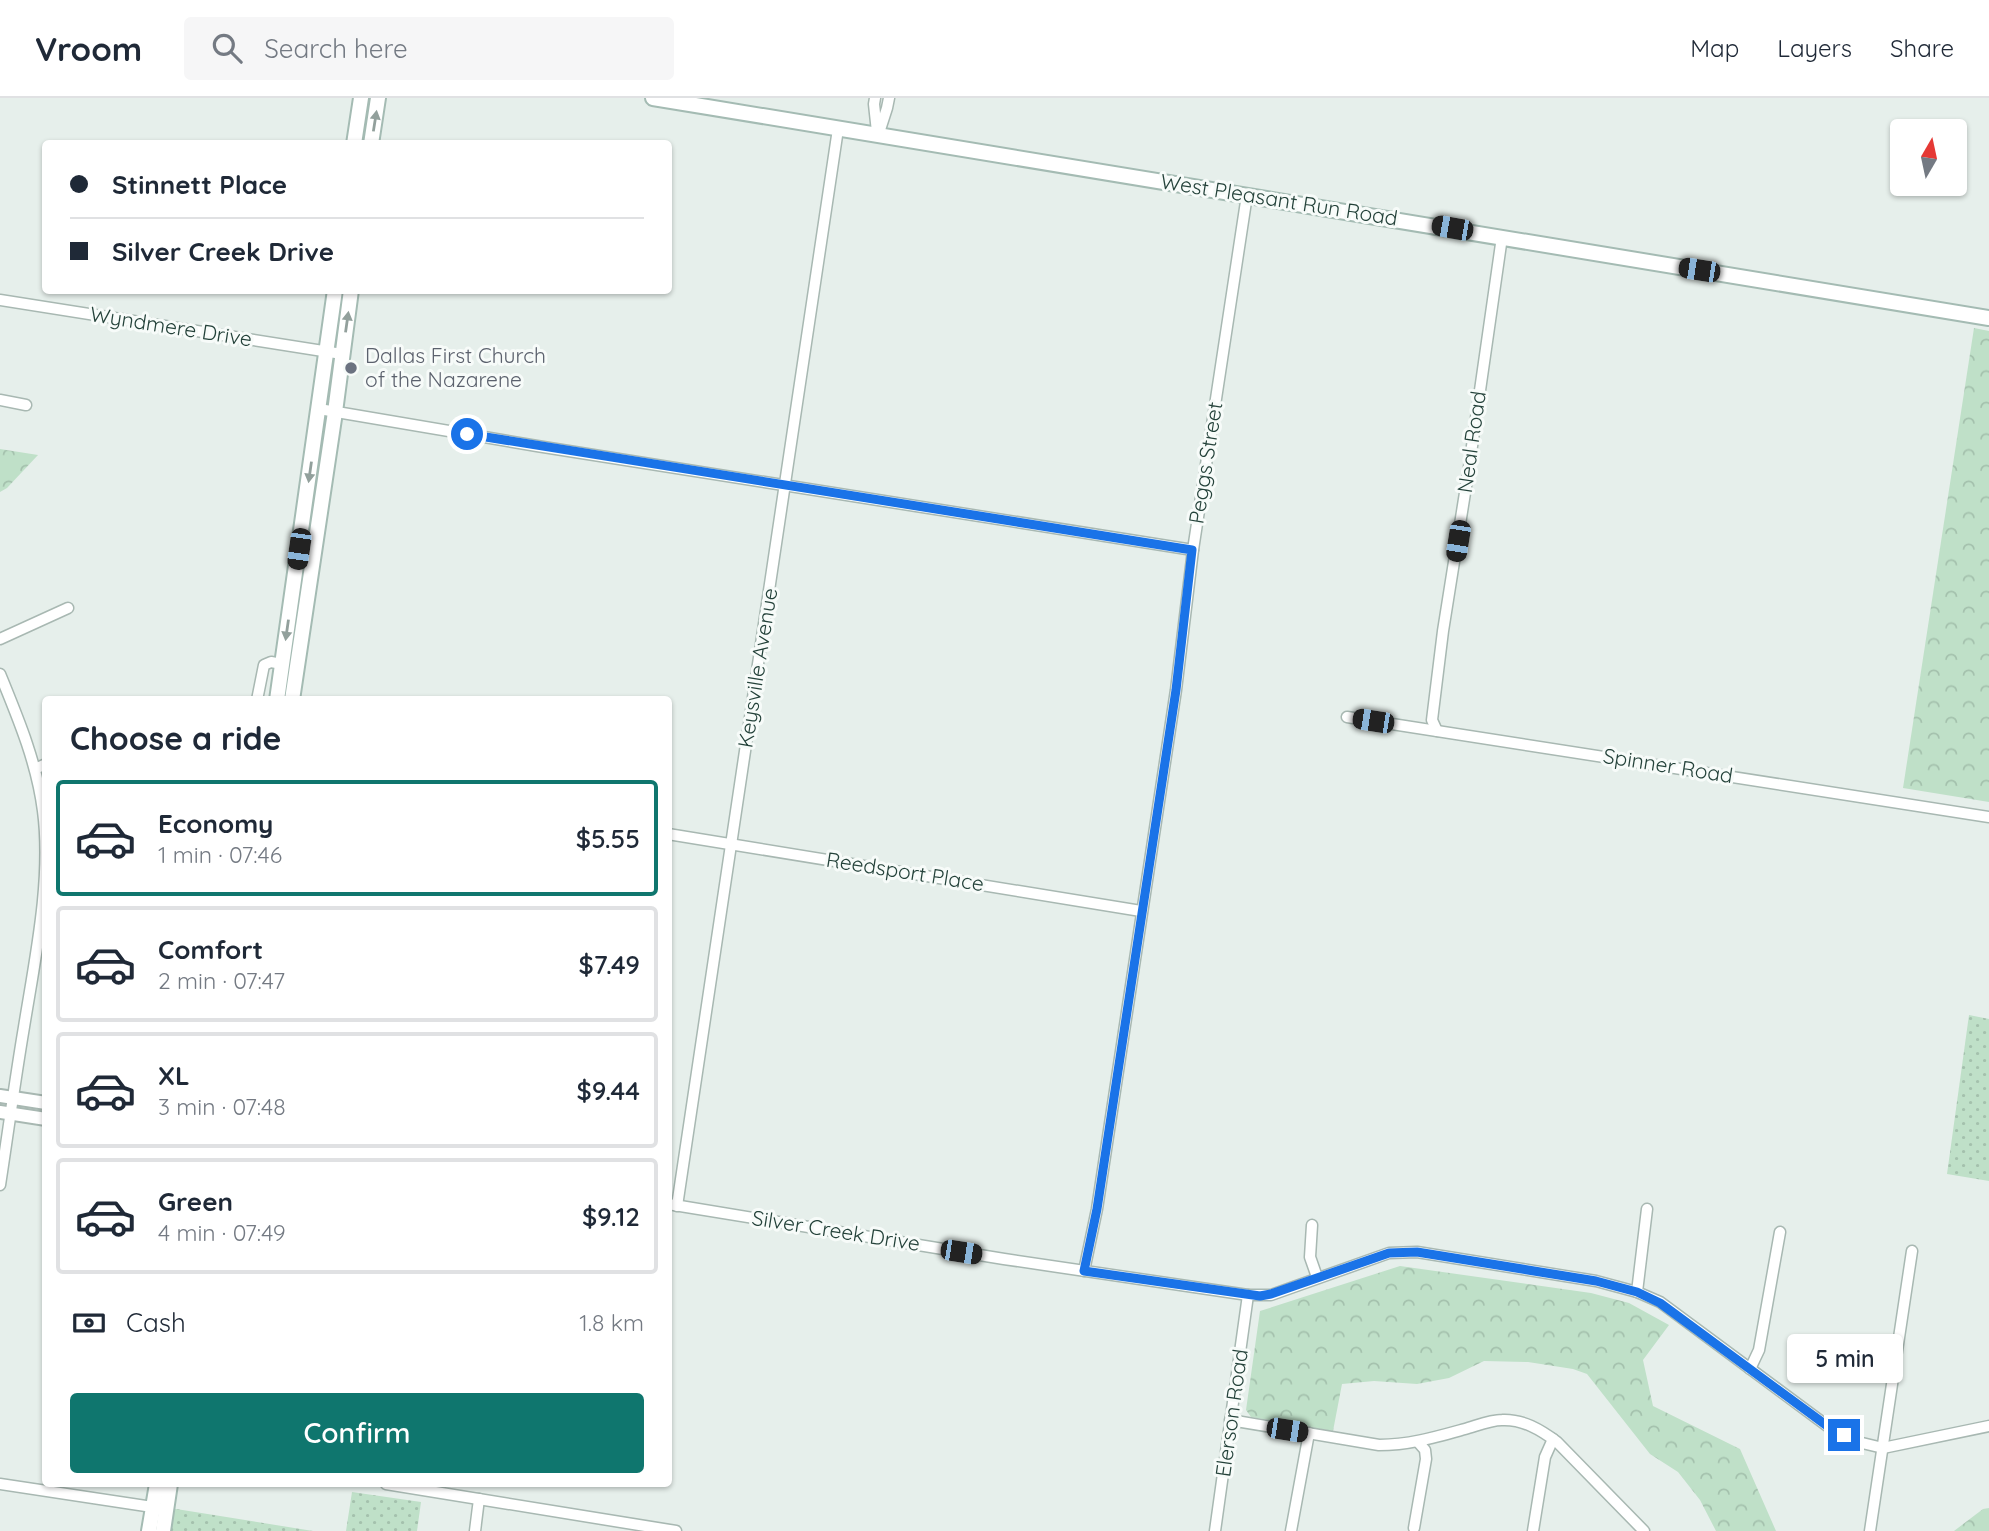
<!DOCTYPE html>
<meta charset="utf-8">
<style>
body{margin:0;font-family:Quicksand,sans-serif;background:#f6f6f7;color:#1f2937;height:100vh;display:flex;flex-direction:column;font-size:26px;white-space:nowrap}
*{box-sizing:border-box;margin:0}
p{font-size:23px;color:#747a83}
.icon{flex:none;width:38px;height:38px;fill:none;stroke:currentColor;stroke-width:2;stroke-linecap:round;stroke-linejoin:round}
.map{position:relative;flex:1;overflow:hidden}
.panel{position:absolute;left:42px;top:598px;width:630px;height:791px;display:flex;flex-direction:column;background:#fff;border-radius:7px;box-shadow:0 2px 5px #0004}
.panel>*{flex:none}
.hud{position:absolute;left:42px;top:42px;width:630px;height:154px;border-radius:7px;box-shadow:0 2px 5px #0004;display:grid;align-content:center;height:154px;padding:0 28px;background:#fff}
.needle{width:46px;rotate:9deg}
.buttons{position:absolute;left:1890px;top:21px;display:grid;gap:14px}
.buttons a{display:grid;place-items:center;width:77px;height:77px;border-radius:7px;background:#fff;box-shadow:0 2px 5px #0004;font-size:35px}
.end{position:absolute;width:32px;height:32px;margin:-16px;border:9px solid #1a73e8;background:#fff;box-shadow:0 0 0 4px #fff}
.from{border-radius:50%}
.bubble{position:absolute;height:49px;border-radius:7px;background:#fff;box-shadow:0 2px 5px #0004;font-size:23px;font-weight:600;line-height:49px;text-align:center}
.car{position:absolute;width:21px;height:42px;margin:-21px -10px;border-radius:9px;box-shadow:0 0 5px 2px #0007;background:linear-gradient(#222 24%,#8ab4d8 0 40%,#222 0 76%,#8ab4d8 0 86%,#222 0)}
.hud b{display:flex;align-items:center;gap:24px;height:66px;font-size:26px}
.hud b+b{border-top:2px solid #e0e1e3}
.hud i{width:18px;height:18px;background:#1f2937}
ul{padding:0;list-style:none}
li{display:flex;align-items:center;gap:21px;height:116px;margin:0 14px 10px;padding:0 14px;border:4px solid #e0e1e3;border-radius:7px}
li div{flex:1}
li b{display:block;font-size:26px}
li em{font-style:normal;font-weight:600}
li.selected{border-color:#0f766e}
li>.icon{width:63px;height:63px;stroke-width:1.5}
h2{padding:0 28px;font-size:32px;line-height:84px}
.pay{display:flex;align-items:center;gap:18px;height:77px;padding:0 28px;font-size:26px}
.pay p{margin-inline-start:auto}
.action{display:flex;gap:14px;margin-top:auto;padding:14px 28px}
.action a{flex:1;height:80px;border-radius:7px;background:#0f766e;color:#fff;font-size:28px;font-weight:600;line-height:80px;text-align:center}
header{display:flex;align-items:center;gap:42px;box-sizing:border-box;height:98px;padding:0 35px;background:#fff;border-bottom:2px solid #e0e1e3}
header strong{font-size:33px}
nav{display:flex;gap:38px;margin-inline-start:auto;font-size:24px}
.search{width:490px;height:63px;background:#f6f6f7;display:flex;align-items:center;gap:18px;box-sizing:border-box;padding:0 24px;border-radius:7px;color:#747a83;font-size:26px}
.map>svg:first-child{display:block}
</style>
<header>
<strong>Vroom</strong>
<div class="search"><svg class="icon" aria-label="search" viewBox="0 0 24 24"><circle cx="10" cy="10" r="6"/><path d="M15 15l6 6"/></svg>Search here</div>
<nav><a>Map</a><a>Layers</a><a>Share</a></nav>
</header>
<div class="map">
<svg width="1989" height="1433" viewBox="0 0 1989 1433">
<defs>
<pattern id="grass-dots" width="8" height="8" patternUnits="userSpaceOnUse" patternTransform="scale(1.75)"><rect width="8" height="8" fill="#bfe0c8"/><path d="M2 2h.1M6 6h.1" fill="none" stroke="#a4c1ad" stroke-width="1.8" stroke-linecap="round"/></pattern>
<pattern id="forest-crowns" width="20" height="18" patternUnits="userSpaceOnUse" patternTransform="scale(1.75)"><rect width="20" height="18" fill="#bfe0c8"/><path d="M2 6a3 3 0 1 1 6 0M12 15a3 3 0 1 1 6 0" fill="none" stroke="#a4c1ad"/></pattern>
</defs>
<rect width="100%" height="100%" fill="#e6efeb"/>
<g fill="url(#grass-dots)">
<polygon points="1969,917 1989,921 1989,1083 1947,1076"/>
<polygon points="352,1394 421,1404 417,1433 346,1433"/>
<polygon points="170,1410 313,1433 167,1433"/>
</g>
<g fill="url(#forest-crowns)">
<polygon points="1974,230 1989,233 1989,704 1903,690"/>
<polygon points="0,351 38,357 7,390 0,394"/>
<polygon points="1400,1168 1591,1195 1629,1205 1669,1227 1643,1262 1653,1308 1740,1351 1776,1433 1716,1433 1700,1402 1678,1374 1650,1356 1587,1276 1573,1271 1528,1264 1484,1263 1449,1280 1417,1286 1374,1283 1342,1286 1333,1333 1251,1319 1246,1312 1260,1213"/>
<polygon points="1989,1410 1989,1433 1954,1433 1983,1411"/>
</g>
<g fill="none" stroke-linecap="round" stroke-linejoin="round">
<defs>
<g id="minor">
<polyline points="875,0 874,6 877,34"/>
<polyline points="878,38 887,10 889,0"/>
<polyline points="0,202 342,256"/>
<polyline points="0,302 26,307"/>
<polyline points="319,311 537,348 1193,452"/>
<polyline points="0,541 68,510"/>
<path d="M0,576C18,620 37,665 43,713C52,781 35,861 24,929C15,982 8,1035 0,1087"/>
<polyline points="257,602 264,567 271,564 282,566"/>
<polyline points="1347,619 1989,719"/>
<polyline points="1437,633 1432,622 1443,533 1468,376 1502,139"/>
<polyline points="35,671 46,666"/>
<polyline points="668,736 1141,813"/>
<polyline points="668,1106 1004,1161 1248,1197 1271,1197 1389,1155 1417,1154 1596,1183 1637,1194 1660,1204 1830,1330 1858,1344 1883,1350 1989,1328"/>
<polyline points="677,1108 838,31"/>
<polyline points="1312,1127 1310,1159 1317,1179"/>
<polyline points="1084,1173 1097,1111 1176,592 1193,452 1247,97"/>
<polyline points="1637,1194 1647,1111"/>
<polyline points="1750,1271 1759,1252 1780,1134"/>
<path d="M1230,1322L1379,1347C1409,1347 1436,1339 1465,1331C1476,1328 1490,1322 1502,1322C1523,1321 1541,1332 1557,1344L1644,1433"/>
<polyline points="0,1386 159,1410"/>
<polyline points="386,1386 676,1433"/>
<polyline points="1414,1430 1426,1361 1425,1352 1418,1344"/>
<polyline points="475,1433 479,1401"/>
<polyline points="1215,1433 1248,1197"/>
<polyline points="1291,1433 1309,1335"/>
<polyline points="1533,1433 1545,1359 1553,1341"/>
<polyline points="1870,1433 1912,1153"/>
</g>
<g id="tertiary">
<polyline points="0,998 46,1005"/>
<polyline points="0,1014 46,1021"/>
</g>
<g id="secondary">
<polyline points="653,0 1989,220"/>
<polyline points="354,46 361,0"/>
<polyline points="371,46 378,0"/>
<polyline points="277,602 335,192"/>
<polyline points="292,602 335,314 351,192"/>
<polyline points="149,1433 157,1386"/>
<polyline points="163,1433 170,1386"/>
</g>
</defs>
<use href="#minor" stroke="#a8b8b2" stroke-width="13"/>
<use href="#tertiary" stroke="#a8b8b2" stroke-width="16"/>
<use href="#secondary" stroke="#a4bbb3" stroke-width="18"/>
<use href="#minor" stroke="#fff" stroke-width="10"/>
<use href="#tertiary" stroke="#fff" stroke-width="12"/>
<use href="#secondary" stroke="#fff" stroke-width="14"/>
</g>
<defs><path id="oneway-solid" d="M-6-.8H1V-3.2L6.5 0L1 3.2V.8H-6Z" transform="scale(1.75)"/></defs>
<g fill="#92a09c">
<use href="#oneway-solid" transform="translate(375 23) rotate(-81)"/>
<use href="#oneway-solid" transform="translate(347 224) rotate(-82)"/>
<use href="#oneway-solid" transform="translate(310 374) rotate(98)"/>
<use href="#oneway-solid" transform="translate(287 532) rotate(98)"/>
</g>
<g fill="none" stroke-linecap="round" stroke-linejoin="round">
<polyline stroke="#1a73e8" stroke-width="9" points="467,336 1192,452 1176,592 1097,1111 1084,1173 1260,1198 1271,1196 1389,1155 1417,1154 1596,1183 1637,1194 1660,1205 1830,1330 1844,1337"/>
</g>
<circle fill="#6b7280" stroke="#f7fbf9" stroke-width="2.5" cx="351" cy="270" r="7"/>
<g text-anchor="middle" stroke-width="6" stroke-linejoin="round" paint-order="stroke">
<g font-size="21" fill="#24423a" stroke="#f7fbf9">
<text transform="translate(1279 102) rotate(9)" y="7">West Pleasant Run Road</text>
<text transform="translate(171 229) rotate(9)" y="7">Wyndmere Drive</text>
<text transform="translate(1472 344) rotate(-82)" y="7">Neal Road</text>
<text transform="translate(1206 365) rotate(-81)" y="7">Peggs Street</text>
<text transform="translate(758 570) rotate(-81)" y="7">Keysville Avenue</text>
<text transform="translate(1668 668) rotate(9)" y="7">Spinner Road</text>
<text transform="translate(905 774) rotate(9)" y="7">Reedsport Place</text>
<text transform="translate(836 1133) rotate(9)" y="7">Silver Creek Drive</text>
<text transform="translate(1232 1315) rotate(-82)" y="7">Elerson Road</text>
</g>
<g font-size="21" fill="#5b616d" stroke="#f7fbf9" text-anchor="start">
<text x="365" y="265">Dallas First Church<tspan x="365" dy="24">of the Nazarene</tspan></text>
</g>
</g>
</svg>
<div class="buttons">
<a><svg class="needle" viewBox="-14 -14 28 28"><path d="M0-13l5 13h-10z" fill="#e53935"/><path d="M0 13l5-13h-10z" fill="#747a83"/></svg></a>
</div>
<i class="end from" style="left:467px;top:336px"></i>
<i class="end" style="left:1844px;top:1337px"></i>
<div class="bubble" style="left:1787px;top:1236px;width:116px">5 min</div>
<i class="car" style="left:1452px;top:130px;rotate:280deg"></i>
<i class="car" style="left:1699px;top:172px;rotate:279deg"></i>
<i class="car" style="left:1458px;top:443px;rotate:189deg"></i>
<i class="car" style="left:299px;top:451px;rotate:188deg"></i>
<i class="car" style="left:1373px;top:623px;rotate:279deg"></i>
<i class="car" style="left:961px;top:1154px;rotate:99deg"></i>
<i class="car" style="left:1287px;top:1332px;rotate:99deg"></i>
<div class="hud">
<b><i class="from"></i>Stinnett Place</b>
<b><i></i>Silver Creek Drive</b>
</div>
<section class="panel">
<h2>Choose a ride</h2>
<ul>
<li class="selected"><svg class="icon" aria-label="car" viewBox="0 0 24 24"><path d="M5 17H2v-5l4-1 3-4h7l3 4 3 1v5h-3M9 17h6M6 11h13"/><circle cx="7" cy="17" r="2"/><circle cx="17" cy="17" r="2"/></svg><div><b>Economy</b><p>1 min · 07:46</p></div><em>$5.55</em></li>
<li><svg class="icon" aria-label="car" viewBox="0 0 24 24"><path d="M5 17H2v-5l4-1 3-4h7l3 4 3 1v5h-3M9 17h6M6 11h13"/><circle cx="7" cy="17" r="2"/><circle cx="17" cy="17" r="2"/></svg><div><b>Comfort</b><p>2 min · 07:47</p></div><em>$7.49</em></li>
<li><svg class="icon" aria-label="car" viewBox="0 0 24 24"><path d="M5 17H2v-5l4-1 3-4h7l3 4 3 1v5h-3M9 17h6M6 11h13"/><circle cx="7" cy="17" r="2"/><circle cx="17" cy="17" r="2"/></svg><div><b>XL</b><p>3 min · 07:48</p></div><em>$9.44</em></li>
<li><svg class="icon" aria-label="car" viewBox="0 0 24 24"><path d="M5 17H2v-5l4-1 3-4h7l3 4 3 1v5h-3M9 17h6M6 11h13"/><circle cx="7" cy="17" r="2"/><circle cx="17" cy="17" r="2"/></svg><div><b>Green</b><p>4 min · 07:49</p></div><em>$9.12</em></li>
</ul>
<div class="pay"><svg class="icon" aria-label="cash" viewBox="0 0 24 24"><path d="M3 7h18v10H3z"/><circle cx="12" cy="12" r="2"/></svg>Cash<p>1.8 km</p></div>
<div class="action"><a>Confirm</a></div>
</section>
</div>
